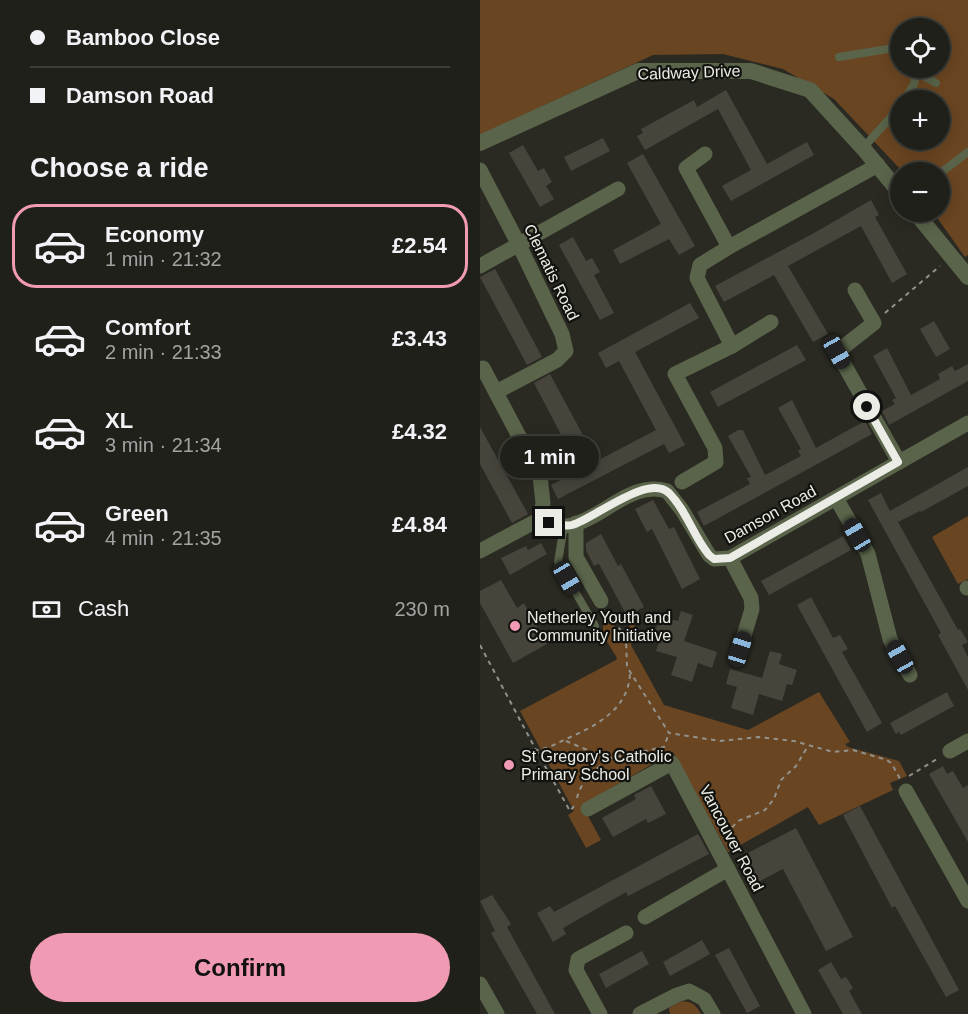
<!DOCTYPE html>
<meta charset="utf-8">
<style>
body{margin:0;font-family:Helvetica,sans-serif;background:#282823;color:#f1f3f6;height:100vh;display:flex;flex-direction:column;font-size:22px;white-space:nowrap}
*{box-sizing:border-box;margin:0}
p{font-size:20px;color:#a2a3a2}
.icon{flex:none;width:33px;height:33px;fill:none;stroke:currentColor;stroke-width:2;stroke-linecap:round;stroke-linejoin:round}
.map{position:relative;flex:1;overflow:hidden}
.side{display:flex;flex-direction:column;background:#20201a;width:480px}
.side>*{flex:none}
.top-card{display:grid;align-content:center;height:132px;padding:0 30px;background:#20201a}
.controls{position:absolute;left:410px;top:18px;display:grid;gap:12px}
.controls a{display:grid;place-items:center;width:60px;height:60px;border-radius:50%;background:#20201a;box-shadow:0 3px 15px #0003,0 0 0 2px #3d3e39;font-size:30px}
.end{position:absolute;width:27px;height:27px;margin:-14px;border:8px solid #ecece7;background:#111;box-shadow:0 0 0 3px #111}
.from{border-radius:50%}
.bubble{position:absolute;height:42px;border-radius:21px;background:#20201a;box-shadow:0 3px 15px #0003,0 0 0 2px #3d3e39;font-size:20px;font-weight:700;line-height:42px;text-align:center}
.car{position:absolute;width:18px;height:36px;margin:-18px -9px;border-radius:8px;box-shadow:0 0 4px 2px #0007;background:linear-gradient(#222 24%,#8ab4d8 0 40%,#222 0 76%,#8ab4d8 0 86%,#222 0)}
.top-card b{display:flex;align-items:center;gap:21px;height:57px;font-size:22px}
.top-card b+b{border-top:2px solid #3d3e39}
.top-card i{width:15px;height:15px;background:#f1f3f6}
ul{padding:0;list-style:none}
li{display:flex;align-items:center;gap:18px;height:84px;margin:0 12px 9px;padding:0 18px;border:3px solid transparent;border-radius:24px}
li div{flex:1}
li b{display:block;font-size:22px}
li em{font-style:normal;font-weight:700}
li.current{border-color:#f19ab4}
li>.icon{width:54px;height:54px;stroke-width:1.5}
h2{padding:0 30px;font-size:27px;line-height:72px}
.pay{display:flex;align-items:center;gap:15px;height:66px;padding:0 30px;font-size:22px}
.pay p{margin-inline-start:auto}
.primary-button{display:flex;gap:12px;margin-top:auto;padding:12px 30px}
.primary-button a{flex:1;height:69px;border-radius:36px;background:#f19ab4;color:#111;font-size:24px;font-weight:700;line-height:69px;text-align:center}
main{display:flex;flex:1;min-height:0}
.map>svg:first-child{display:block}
</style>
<main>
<section class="side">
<div class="top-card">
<b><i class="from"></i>Bamboo Close</b>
<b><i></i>Damson Road</b>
</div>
<h2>Choose a ride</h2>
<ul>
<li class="current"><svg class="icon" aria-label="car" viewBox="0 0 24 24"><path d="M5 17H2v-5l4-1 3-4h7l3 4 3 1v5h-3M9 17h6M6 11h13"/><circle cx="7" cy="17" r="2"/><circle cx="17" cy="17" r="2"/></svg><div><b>Economy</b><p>1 min · 21:32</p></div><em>£2.54</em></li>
<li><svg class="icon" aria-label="car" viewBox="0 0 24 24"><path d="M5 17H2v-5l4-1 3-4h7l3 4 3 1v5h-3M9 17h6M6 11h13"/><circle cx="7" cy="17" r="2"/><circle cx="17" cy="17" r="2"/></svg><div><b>Comfort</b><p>2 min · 21:33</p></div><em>£3.43</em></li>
<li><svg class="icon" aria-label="car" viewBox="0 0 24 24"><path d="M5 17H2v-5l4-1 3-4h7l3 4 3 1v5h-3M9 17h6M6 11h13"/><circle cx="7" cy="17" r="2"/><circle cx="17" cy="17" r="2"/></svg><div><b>XL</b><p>3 min · 21:34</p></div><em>£4.32</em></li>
<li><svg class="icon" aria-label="car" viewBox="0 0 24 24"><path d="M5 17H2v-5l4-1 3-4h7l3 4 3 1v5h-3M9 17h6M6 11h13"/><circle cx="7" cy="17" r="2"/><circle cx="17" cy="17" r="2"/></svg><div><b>Green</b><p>4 min · 21:35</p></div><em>£4.84</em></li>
</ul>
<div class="pay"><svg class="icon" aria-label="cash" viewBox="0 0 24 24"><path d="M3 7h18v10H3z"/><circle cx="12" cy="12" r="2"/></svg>Cash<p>230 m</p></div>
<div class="primary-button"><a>Confirm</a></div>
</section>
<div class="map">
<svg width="488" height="1014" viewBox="0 0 488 1014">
<rect width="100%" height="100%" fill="#2a2a22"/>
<g fill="#6a4521" fill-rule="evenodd">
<path d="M0,0H488V255L485,257L453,212H459V172H423L354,99L303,69L243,54L173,55L0,135ZM420,28H459V68H420ZM420,100H459V140H420Z"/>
<polygon points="488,516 488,579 478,584 452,537"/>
<polygon points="131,620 140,635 156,620 151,645 184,705 268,730 339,692 370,742 365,744 368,747 419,761 427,776 410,783 413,790 339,825 328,807 248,852 193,752 102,805 121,840 106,848 88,815 94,811 40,711 136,660 137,658 123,635 123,625"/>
<path d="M200,1002C211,1000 216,1005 221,1014H190L189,1008Z"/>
</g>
<g fill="#47443c">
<polygon points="246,90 287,164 327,142 334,155 251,201 242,186 271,170 238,109 165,150 157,136 163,133 161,129 214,100 217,107"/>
<polygon points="123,138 130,151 91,171 84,157"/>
<polygon points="43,145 58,171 64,168 72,182 66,186 74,199 60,207 29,153"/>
<polygon points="163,154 215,246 199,255 189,239 140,264 133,250 181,224 147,163"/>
<polygon points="391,200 399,215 395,217 427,274 412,283 381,226 308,266 348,334 333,342 294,275 244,302 235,286 334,233"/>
<polygon points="93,237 106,261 112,258 120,272 114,275 134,313 120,320 79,245"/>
<polygon points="15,269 62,357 47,365 0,277"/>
<polygon points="210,303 219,318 155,352 205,445 189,453 184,444 78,499 71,485 176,430 139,361 126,368 118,353"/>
<polygon points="454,321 470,349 456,357 440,329"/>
<polygon points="317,345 326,360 238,407 230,392"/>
<polygon points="407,348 431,395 460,379 458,374 472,366 475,371 488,364 488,381 409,425 402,411 415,404 412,400 416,398 393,356"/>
<polygon points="70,374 105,439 88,448 54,383"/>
<polygon points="312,400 336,448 385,421 392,434 224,526 217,512 270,484 267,478 271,477 248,436 258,430 263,430 285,475 321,456 318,451 321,449 298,408"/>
<polygon points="0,427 48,514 32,523 0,464"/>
<polygon points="488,467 488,486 441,512 440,511 418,522 478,630 480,629 488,642 482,645 488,657 488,690 458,635 461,633 388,500 401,493 410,511"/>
<polygon points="173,500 189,529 194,527 220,579 202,589 172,529 167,532 155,509"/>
<polygon points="121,534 138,566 141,564 164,607 147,616 119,564 114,566 106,550 106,543"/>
<polygon points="363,536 371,550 289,595 281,581"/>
<polygon points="61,543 67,554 30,575 21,558 46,546 48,550"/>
<polygon points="21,580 37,608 44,603 67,644 33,663 0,603 0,591"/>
<polygon points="331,597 353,638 360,635 368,649 362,652 402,723 387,732 317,605"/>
<polygon points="201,611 213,615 204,641 237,652 232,668 218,663 212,682 191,675 197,657 176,651 182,633 175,632 180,617 198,621"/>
<polygon points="290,651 302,654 299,664 317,670 312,685 307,684 302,701 279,694 273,715 251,708 257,687 246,684 250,669 282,678"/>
<polygon points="467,692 474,706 421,735 419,732 416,734 410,723"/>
<polygon points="463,766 467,774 473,771 483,788 488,785 488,842 449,774"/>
<polygon points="171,786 186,814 168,823 166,819 133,837 122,818 156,799 154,795"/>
<polygon points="380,806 479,990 466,997 415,906 412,908 363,815"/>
<polygon points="316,828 373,937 346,951 303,869 278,882 264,855"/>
<polygon points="218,834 229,854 148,896 146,892 83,928 86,934 73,942 57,913 70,906 74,912"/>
<polygon points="12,895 31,924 27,927 75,1014 57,1014 11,933 15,931 0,901"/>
<polygon points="222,940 230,954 190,976 183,962"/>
<polygon points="249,948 280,1006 267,1013 235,955"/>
<polygon points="162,951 169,964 126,988 119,974"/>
<polygon points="351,962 361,979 366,977 373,988 369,991 382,1014 363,1014 338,970"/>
</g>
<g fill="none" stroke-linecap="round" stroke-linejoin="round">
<g stroke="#92928c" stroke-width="2" stroke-dasharray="4.5 4.5" stroke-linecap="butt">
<polyline points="405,313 460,266"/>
<polyline points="130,612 146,640 147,667 189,733 240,741 279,737 314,741 353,752 373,750 407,760 412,764 420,779"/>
<path d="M0,645L56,750C67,749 76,744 86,739C116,726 149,709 150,673"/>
<polyline points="86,741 119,755 131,758 184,747 189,733"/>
<polyline points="56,750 90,811 94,806"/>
<polyline points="429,776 457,759"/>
<path d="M97,798C101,780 117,768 131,758"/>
<polyline points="246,834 258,821 285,810 294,799 301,780 316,766 328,746"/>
</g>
<g stroke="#59644a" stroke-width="8">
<polyline points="359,57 420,47"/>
<polyline points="436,72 456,83"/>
<polyline points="424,100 434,84 437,68"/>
<polyline points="383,148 420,107"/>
<polyline points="459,174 488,152"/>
<polyline points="84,526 78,562 115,626"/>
</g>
<g stroke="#59644a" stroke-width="15">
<polyline points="225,154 206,168 249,247"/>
<polyline points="0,170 39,245 82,334 86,351 77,360 16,392"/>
<polyline points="0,266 138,189"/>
<polyline points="375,290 394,323 357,352 419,462"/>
<polyline points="252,346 291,322"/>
<polyline points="3,368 60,476 63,503 60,519"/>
<polyline points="202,482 236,462 235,448 195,374 252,346 217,278 220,265 249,247 398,165"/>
<polyline points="356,498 388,554 410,639 430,675"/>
<polyline points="96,523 96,557 121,601"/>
<path d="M0,551L60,519C69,523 82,528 92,525C124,517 152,480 187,491L202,510L229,555L234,559L250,558L488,423"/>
<polyline points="250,558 271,598 272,609 260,649"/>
<polyline points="487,588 488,588"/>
<polyline points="470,751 488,741"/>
<polyline points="426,791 488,901"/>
<polyline points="108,809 192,763 324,1014"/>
<polyline points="165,917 248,869"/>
<polyline points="0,984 17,1014"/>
<polyline points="120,1014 96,970 98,959 146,933"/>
<polyline points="160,1014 197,995 209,991 224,999 233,1014"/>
</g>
<g stroke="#59644a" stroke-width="16">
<polyline points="0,143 158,71 271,71 330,90 383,148 420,193"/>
<polyline points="435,212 488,277"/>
</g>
</g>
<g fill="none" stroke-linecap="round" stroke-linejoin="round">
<path stroke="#ecece7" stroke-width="8" d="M69,523C77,524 85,527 92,525C114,519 168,473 189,493C207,511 213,536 229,555L234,559L250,558L418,462L387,407"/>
</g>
<g fill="#f19ab4" stroke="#12120f" stroke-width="2">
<circle cx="35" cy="626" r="6"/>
<circle cx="29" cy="765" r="6"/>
</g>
<g text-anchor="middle" stroke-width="4.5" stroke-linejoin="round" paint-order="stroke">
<g font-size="16" fill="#ecece7" stroke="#12120f">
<text transform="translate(209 72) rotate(-2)" y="6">Caldway Drive</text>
<text transform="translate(72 272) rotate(64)" y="6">Clematis Road</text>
<text transform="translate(290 514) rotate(-29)" y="6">Damson Road</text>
<text transform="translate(252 838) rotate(62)" y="6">Vancouver Road</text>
</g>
<g font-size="16" fill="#ecece7" stroke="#12120f" text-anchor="start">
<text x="47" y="623">Netherley Youth and<tspan x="47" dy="18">Community Initiative</tspan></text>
<text x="41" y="762">St Gregory's Catholic<tspan x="41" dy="18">Primary School</tspan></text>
</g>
</g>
</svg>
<div class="controls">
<a><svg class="icon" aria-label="locate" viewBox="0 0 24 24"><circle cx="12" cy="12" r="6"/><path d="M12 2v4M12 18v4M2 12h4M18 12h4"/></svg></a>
<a>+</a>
<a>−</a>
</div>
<i class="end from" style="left:387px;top:407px"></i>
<i class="end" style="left:69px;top:523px"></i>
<div class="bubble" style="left:20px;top:436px;width:99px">1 min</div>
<i class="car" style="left:357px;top:352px;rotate:151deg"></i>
<i class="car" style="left:377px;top:535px;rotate:330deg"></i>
<i class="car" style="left:87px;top:578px;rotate:150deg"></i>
<i class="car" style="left:260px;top:649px;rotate:17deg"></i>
<i class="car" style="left:420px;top:657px;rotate:331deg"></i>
</div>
</main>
